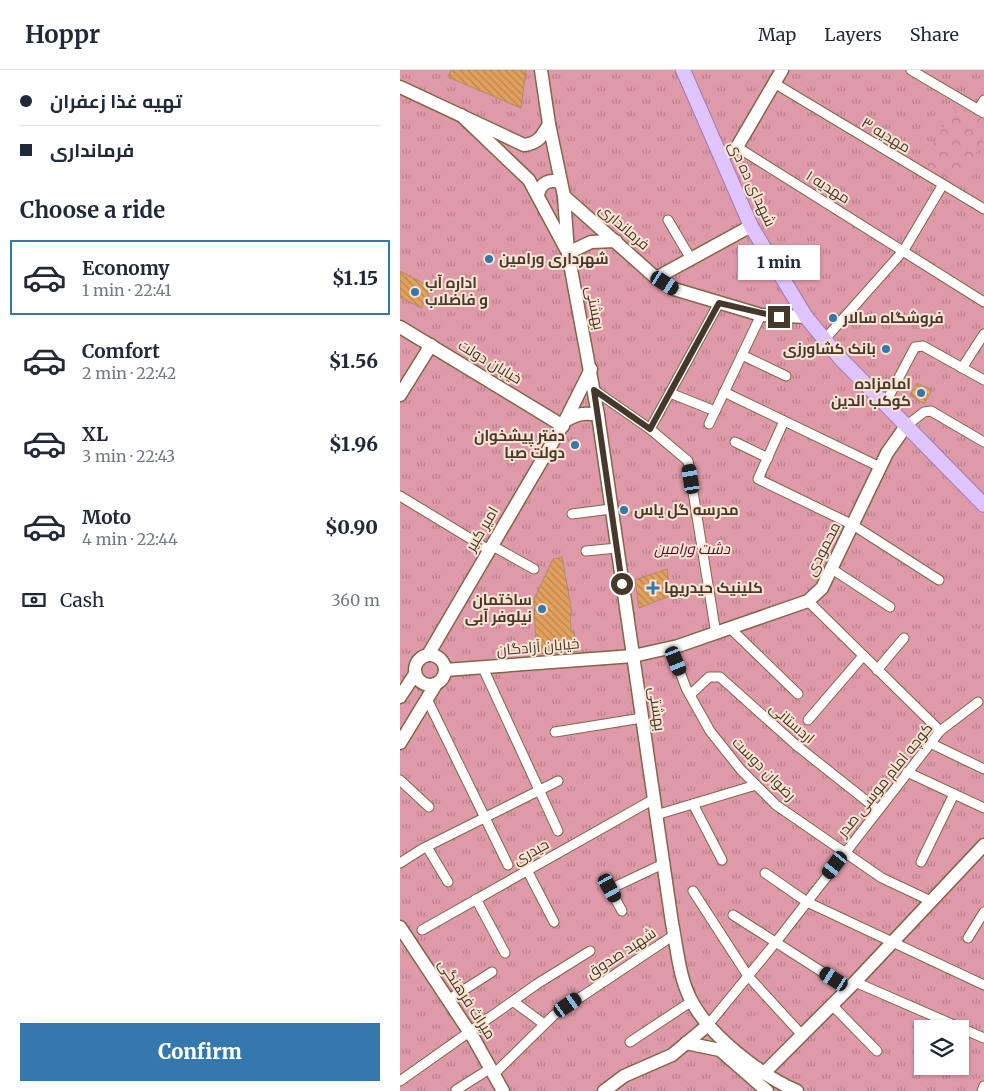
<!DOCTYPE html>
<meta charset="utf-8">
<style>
body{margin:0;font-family:Merriweather,Cairo,serif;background:#f2f2f3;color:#1f2937;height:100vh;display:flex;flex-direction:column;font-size:19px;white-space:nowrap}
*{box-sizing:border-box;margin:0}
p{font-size:16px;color:#747a83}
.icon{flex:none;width:28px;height:28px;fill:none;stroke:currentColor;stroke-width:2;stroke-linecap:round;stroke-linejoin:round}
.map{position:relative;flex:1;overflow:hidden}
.sheet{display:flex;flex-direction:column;background:#fff;width:400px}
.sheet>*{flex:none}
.guide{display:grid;align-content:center;height:110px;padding:0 20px;background:#fff}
.buttons{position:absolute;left:514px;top:950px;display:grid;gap:10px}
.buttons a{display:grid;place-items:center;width:55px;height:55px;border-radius:0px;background:#fff;box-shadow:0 1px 4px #0004;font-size:25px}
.end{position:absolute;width:22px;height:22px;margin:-11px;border:6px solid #46382b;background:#fff;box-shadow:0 0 0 2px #fff}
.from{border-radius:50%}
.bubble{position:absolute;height:35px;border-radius:0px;background:#fff;box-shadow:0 1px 4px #0004;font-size:16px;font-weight:800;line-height:35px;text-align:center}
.car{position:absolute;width:15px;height:30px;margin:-15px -8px;border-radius:6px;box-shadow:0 0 4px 1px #0007;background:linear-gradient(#222 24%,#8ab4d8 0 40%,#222 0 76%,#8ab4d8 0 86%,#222 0)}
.guide b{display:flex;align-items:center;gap:18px;height:48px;font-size:19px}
.guide b+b{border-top:1px solid #e0e1e3}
.guide i{width:12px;height:12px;background:#1f2937}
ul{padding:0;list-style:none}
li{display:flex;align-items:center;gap:15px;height:75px;margin:0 10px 8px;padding:0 10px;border:2px solid transparent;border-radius:0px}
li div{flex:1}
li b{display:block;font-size:19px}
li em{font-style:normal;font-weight:800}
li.on{border-color:#3478ae}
li>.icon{width:45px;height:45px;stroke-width:1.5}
h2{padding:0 20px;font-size:22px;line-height:60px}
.pay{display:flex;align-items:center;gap:12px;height:55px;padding:0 20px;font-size:19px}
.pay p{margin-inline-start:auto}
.button{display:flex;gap:10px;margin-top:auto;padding:10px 20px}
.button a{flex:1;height:58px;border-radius:0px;background:#3478ae;color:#fff;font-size:20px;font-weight:800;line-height:58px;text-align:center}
header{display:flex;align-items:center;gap:30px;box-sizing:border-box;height:70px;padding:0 25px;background:#fff;border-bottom:1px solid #e0e1e3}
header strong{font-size:24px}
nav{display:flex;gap:28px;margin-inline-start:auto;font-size:18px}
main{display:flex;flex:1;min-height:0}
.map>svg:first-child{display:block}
</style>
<header>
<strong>Hoppr</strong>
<nav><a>Map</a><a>Layers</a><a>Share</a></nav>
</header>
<main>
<section class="sheet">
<div class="guide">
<b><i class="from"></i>تهیه غذا زعفران</b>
<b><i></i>فرمانداری</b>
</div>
<h2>Choose a ride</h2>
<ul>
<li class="on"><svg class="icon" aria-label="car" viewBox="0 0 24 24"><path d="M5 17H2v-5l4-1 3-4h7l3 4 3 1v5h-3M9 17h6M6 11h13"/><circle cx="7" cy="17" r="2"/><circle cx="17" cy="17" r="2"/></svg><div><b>Economy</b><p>1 min · 22:41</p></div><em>$1.15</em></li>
<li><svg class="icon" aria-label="car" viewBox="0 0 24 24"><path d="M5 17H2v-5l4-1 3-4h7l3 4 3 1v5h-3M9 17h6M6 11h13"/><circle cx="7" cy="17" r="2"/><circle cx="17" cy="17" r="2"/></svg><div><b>Comfort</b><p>2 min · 22:42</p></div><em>$1.56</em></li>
<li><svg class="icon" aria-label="car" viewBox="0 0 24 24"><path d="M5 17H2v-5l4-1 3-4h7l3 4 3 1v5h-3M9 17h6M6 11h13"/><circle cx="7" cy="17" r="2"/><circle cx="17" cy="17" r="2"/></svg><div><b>XL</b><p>3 min · 22:43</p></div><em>$1.96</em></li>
<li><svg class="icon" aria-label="car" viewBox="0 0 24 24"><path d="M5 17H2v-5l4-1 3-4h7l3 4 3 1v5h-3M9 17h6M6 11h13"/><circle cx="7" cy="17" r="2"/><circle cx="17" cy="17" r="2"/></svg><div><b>Moto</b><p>4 min · 22:44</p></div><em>$0.90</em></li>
</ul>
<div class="pay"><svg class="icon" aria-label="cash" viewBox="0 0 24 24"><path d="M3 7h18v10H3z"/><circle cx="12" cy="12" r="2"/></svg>Cash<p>360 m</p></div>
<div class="button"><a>Confirm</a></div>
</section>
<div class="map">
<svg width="584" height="1021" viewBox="0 0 584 1021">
<defs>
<pattern id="grass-tufts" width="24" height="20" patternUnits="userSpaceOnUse" patternTransform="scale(1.25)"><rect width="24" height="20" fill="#df9aa9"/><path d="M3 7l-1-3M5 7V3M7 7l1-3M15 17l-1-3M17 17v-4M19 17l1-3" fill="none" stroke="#b77f8a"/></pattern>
<pattern id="forest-crowns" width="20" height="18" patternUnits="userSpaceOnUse" patternTransform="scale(1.25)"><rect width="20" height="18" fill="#df9aa9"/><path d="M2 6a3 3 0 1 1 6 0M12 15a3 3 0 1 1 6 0" fill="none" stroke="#b77f8a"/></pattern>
<pattern id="building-back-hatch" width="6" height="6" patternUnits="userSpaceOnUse" patternTransform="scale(1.25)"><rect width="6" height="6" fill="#e2a15e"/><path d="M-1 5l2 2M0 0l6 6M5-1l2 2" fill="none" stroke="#b9844e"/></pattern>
</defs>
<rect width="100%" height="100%" fill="#f8d5b5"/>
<path fill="url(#grass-tufts)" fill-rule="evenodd" d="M0,0H584V1021H0ZM522,959H560V996H522Z"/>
<polygon fill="url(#forest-crowns)" points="557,35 584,51 584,70 557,114 522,92"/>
<g fill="url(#building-back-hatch)" stroke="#ab8c6d">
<polygon points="51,0 126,0 121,38 48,7"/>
<polygon points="0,201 32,218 21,238 0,227"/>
<polygon points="517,313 532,320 524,334 510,325"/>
<polygon points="162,487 172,543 170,543 171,560 174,561 178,581 136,584 134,529 153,489"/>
<polygon points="267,499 270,526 239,538 235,510"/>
</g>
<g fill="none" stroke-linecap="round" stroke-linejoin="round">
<defs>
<g id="street">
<polyline points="511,0 584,43"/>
<polyline points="374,13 584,139"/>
<polyline points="578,40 584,30"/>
<polyline points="337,77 584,232"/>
<polyline points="268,150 291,189"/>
<polyline points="425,269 504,180 542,116"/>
<polyline points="342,285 386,306"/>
<polyline points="562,298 584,264"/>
<polyline points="194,320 250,359 288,391 316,564"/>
<polyline points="324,322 480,397"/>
<polyline points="270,323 315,341"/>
<polyline points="485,334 515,277 523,276 584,310"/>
<polyline points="384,351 358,409 453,455 539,510"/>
<polyline points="309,354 361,245"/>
<polyline points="506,356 524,342 531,341 584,372"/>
<polyline points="250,359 319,233"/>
<polyline points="335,372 368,388"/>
<polyline points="0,426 89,480"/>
<polyline points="172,444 211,439"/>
<polyline points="91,475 134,499"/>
<polyline points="186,481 217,478"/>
<polyline points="432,499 490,537"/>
<polyline points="408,531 540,661"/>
<polyline points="331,559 398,624"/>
<polyline points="271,578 286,618 310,661 341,700 376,735 482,808 531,831"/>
<polyline points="83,598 158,761"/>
<polyline points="477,600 504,568"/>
<polyline points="290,625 309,607 320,607 396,675 478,740"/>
<polyline points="27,629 108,795"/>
<polyline points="408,650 463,586"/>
<polyline points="155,662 242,648"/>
<polyline points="530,673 584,699"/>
<polyline points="507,702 584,738"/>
<polyline points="0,710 29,737"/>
<polyline points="293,734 322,790"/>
<polyline points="256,745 356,715"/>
<polyline points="27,777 48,812"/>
<polyline points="521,792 554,724"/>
<polyline points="0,793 22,779 158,711"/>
<polyline points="127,800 154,852"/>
<polyline points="365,803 407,832 584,915"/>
<polyline points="293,821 348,906 402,965"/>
<polyline points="76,829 105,883"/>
<polyline points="222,841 210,819 263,794"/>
<polyline points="333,845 449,919"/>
<polyline points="22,860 254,729"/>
<polyline points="568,868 584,842"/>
<polyline points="455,912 584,968"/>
<polyline points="48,930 92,902"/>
<polyline points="114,932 144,954"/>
<polyline points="432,935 477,981"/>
<polyline points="308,955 376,872 540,661 578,632"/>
<polyline points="230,972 292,931"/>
<polyline points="94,1004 154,945 274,865"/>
<polyline points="0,1011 137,914 190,881"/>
<polyline points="56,1020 91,998"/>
<polyline points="582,1021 584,1016"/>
</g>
<g id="secondary">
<path d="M141,0L149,54L164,126L168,183L198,345L272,853C277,878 279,906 290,928C308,965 360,1005 397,1021"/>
<path d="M0,17L124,75C139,73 142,66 149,54"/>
<polyline points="61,45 129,110 166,179"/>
<polyline points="321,87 337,77 382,0"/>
<path d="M138,125C140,113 150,108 161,113"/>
<polyline points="164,126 256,208 274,219 361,245 406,247"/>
<polyline points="168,183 191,172 216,171"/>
<polyline points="256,208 351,156"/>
<polyline points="0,257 163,356"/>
<polyline points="0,325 31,275"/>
<path d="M165,351C177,344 184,342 198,345"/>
<circle cx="30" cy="600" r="15"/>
<polyline points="28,585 165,351 191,299"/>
<polyline points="45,600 233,586 278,576 408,531 422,518 487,383 506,356"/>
<polyline points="0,627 15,604"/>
<polyline points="0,673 36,614"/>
<polyline points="0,857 74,969 103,1021"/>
<polyline points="286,973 320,980 367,1021"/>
<polyline points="364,1003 455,912 584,775"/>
<polyline points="204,1021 224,1006 272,985 308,955"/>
</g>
<polyline id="primary" points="283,0 351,156 406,247 440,288 584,435"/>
</defs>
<use href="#street" stroke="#836548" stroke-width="11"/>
<use href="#secondary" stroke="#836548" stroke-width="15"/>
<use href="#primary" stroke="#9c7ab3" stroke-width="16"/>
<use href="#street" stroke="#fff" stroke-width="9"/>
<use href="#secondary" stroke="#fff" stroke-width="12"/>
<use href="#primary" stroke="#dfc4fd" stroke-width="14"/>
</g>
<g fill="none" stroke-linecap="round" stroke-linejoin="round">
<polyline stroke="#46382b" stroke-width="6" points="222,514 194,320 250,359 319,233 379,247"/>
</g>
<g fill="#3478ae" stroke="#fae5d2" stroke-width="2">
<circle cx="89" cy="189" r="5"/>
<circle cx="15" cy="222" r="5"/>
<circle cx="433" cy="248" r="5"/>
<circle cx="486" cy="279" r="5"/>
<circle cx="521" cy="323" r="5"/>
<circle cx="175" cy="375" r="5"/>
<circle cx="224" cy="440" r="5"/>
<path d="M250.5 510.5h5v5h5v5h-5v5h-5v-5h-5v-5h5z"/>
<circle cx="142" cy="539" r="5"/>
</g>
<g text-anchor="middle" stroke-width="4" stroke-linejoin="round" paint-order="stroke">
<g font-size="15" fill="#46382b" stroke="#fae5d2">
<text transform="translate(486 65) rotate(31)" y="5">مهدیه ۳</text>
<text transform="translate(352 114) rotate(65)" y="5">شهدای ده دی</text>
<text transform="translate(428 117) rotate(32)" y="5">مهدیه ۱</text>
<text transform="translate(224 157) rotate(41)" y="5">فرمانداری</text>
<text transform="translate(195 238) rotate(79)" y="5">بهشتی</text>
<text transform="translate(90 292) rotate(31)" y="5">خیابان دولت</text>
<text transform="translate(82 459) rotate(-59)" y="5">امیر کبیر</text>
<text transform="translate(423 479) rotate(-63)" y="5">محمودی</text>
<text transform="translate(138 577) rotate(-5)" y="5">خیابان آزادگان</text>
<text transform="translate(257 639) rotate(82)" y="5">بهشتی</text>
<text transform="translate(392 653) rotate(41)" y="5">اردستانی</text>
<text transform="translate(364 699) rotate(45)" y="5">رضوان دوست</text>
<text transform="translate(485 710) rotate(-51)" y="5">کوچه امام موسی صدر</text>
<text transform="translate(131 782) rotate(-29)" y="5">حیدری</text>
<text transform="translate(221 883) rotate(-33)" y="5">شهید صدوق</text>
<text transform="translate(67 929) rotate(57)" y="5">میراث فرهنگی</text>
</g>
<g font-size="15" font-weight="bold" fill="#46382b" stroke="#fae5d2" text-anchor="start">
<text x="99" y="194">شهرداری ورامین</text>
<text x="25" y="218">اداره آب<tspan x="25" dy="17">و فاضلاب</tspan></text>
<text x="443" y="253">فروشگاه سالار</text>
<text x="476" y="284" text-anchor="end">بانک کشاورزی</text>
<text x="511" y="319" text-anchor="end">امامزاده<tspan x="511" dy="17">کوکب الدین</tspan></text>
<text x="165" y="371" text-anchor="end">دفتر پیشخوان<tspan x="165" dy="17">دولت صبا</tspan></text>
<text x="234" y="445">مدرسه گل یاس</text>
<text x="264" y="523">کلینیک حیدریها</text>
<text x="132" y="535" text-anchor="end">ساختمان<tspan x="132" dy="17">نیلوفر آبی</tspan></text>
</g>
<g font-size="15" font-style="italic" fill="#580526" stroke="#fae5d2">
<text x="292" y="484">دشت ورامین</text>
</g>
</g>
</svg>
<div class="buttons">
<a><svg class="icon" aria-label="layers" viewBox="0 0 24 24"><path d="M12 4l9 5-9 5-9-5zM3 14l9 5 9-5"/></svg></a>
</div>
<i class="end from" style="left:222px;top:514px"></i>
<i class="end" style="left:379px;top:247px"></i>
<div class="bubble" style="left:338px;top:175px;width:82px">1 min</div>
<i class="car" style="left:265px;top:213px;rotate:123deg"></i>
<i class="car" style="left:291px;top:409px;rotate:351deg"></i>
<i class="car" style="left:276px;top:591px;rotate:158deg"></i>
<i class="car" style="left:435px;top:795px;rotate:217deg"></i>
<i class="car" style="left:210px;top:818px;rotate:151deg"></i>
<i class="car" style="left:434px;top:909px;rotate:303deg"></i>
<i class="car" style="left:168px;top:935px;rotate:55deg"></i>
</div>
</main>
